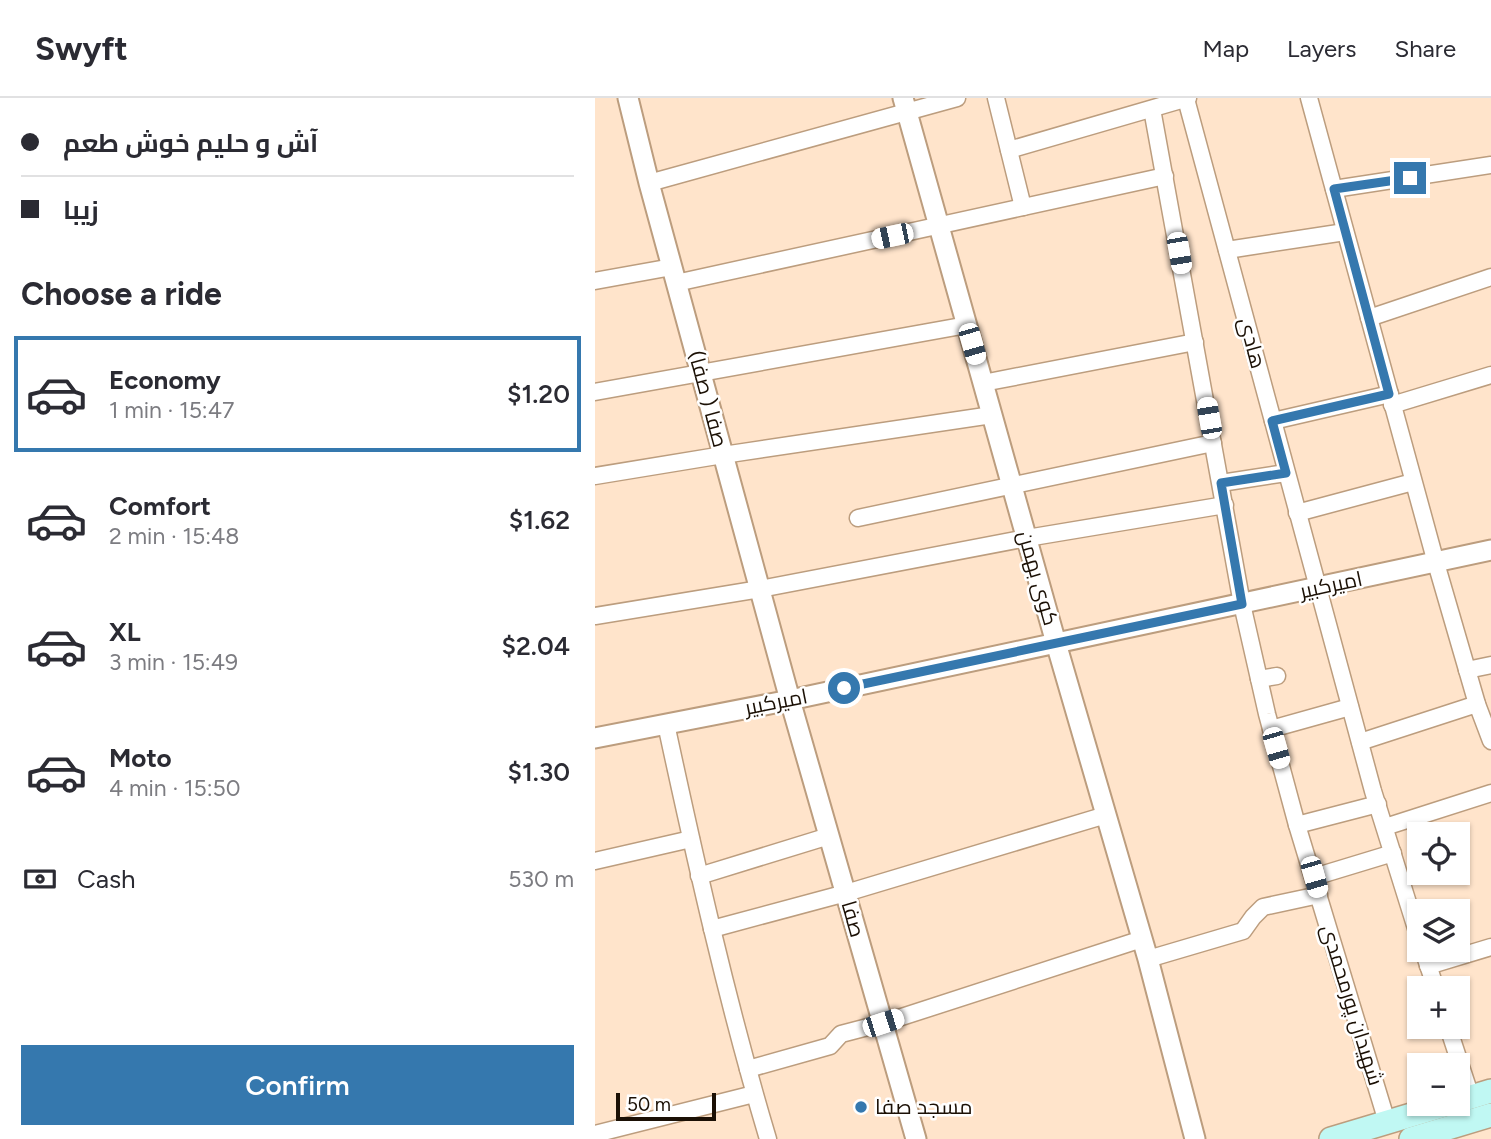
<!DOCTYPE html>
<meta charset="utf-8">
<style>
body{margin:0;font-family:Figtree,Cairo,sans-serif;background:#f7f7f7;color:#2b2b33;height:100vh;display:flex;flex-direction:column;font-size:26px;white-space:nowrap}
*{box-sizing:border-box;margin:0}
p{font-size:23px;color:#7c7c81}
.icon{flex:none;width:38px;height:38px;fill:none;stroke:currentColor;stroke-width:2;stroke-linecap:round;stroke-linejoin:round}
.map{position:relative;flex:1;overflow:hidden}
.drawer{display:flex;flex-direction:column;background:#fff;width:595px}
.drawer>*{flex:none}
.guide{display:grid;align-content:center;height:154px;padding:0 21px;background:#fff}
.buttons{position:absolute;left:812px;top:724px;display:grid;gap:14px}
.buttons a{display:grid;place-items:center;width:63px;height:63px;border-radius:0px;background:#fff;box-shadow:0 2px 5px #0004;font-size:35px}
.scale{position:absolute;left:21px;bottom:18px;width:100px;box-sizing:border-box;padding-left:7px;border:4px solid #1b1005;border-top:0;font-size:19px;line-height:24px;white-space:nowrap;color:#1b1005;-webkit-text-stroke:5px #fff;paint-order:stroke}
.end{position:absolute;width:32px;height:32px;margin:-16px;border:9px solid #3578ae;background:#fff;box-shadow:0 0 0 4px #fff}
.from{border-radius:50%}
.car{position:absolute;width:21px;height:42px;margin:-21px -10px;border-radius:9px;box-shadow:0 0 5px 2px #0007;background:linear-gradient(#fff 24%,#345 0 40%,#fff 0 76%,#345 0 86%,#fff 0)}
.guide b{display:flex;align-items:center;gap:24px;height:66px;font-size:26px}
.guide b+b{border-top:2px solid #e1e1e2}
.guide i{width:18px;height:18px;background:#2b2b33}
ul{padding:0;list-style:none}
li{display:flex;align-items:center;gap:21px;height:116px;margin:0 14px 10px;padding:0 7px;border:4px solid transparent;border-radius:0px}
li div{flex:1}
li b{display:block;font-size:26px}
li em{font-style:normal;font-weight:600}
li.on{border-color:#3578ae}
li>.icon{width:63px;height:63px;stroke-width:1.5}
h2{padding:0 21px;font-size:32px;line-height:84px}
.pay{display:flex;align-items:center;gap:18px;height:77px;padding:0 21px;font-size:26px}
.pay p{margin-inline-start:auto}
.button{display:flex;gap:14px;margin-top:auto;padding:14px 21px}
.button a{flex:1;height:80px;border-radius:0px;background:#3578ae;color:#fff;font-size:28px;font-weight:600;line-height:80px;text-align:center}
header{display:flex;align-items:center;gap:42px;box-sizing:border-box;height:98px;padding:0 35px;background:#fff;border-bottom:2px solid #e1e1e2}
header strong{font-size:33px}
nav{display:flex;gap:38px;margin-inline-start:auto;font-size:24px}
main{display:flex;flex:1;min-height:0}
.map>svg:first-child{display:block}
</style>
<header>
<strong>Swyft</strong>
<nav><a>Map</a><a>Layers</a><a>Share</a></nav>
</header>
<main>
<section class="drawer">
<div class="guide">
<b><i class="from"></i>آش و حلیم خوش طعم</b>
<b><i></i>زیبا</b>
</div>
<h2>Choose a ride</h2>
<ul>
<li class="on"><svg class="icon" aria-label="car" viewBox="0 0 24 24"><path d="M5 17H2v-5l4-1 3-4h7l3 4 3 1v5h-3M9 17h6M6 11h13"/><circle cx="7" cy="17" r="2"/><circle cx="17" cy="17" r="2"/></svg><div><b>Economy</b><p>1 min · 15:47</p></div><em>$1.20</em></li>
<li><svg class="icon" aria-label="car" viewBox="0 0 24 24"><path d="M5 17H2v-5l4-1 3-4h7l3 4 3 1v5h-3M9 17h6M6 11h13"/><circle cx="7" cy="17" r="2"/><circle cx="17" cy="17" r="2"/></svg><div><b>Comfort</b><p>2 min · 15:48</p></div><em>$1.62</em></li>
<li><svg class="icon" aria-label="car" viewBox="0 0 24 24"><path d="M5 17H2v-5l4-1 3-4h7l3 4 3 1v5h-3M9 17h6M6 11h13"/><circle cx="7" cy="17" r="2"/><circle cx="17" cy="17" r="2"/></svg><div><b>XL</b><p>3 min · 15:49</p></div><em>$2.04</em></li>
<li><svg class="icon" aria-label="car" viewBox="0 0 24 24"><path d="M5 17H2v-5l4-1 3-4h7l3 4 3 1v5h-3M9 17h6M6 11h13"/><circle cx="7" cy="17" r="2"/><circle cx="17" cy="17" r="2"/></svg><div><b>Moto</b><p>4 min · 15:50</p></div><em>$1.30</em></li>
</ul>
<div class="pay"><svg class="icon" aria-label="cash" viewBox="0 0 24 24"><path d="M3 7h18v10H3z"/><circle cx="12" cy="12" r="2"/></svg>Cash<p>530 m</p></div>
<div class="button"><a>Confirm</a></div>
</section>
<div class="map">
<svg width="896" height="1041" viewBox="0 0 896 1041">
<rect width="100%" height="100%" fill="#ffe4cb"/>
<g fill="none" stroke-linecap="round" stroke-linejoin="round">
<defs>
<g id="minor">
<polyline points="401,0 428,109"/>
<polyline points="714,0 841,465 882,606 896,643"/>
<polyline points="591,1 778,693 824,840"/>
<polyline points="557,11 647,506 672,616 702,727 792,1024"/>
<polyline points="414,52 593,0"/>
<polyline points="54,85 362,0"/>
<polyline points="739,91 896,67"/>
<polyline points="632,152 750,134"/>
<polyline points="0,183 77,169"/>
<polyline points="81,185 570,78"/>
<polyline points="774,220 896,179"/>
<polyline points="388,285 600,244"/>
<polyline points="0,294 372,227"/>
<polyline points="797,307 896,277"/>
<polyline points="678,323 795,296"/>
<polyline points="0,378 128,357 397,317"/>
<polyline points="626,385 691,375"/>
<polyline points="702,415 818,384"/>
<polyline points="263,420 618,345"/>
<polyline points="0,518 165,491 432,440 630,407"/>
<polyline points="872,572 896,567"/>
<polyline points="664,581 682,578"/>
<path d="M71,626C101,765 132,904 173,1041"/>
<polyline points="676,631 755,609"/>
<polyline points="765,644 882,606"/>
<polyline points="702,727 783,706"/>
<polyline points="790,729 896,695"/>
<polyline points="0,763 96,741"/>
<polyline points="104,778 234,738"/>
<polyline points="719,779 798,755"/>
<polyline points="117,831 251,795 511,717"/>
<polyline points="828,852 841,891"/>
<polyline points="553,861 648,833 658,819 668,809 724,797"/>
<polyline points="833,868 896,849"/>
<polyline points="853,929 876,999"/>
<polyline points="153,971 235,948 246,936 288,925 547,841"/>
<polyline points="0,1036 159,996"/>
</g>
<g id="tertiary">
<polyline points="33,0 54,85 195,602 321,1041"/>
<polyline points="308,0 461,545 553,861 600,1041"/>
<polyline points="0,640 195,602 896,452"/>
</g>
<g id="secondary">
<polyline points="863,1003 896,993"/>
<polyline points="736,1041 853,1006"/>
<polyline points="816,1041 896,1017"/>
</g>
</defs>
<use href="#minor" stroke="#bc9d7e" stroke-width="19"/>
<use href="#tertiary" stroke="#bc9d7e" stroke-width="23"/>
<use href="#secondary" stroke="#bc9d7e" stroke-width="26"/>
<use href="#minor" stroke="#fff" stroke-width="16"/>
<use href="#tertiary" stroke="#fff" stroke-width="19"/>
<use href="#secondary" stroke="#c0f8f3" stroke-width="23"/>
</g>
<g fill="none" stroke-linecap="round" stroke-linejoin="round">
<polyline stroke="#3578ae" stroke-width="9" points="249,590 647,506 626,385 691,375 677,323 794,296 739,91 815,80"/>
</g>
<circle fill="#3578ae" stroke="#fff" stroke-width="2.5" cx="266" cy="1009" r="7"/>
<g text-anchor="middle" stroke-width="5" stroke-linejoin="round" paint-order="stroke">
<g font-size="21" fill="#1b1005" stroke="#fff">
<text transform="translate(657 245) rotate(75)" y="7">هادی</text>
<text transform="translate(113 301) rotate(75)" y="7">صفا ( صفا)</text>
<text transform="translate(443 480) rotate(74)" y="7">کوی بهمن</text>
<text transform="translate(736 487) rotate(-12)" y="7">امیرکبیر</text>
<text transform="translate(181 604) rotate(-11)" y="7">امیرکبیر</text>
<text transform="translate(258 821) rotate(74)" y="7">صفا</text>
<text transform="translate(757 907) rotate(73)" y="7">شهیدان پورمحمدی</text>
</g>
<g font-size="21" fill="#1b1005" stroke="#fff" text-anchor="start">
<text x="280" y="1016">مسجد صفا</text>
</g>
</g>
</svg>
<div class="buttons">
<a><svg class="icon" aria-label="locate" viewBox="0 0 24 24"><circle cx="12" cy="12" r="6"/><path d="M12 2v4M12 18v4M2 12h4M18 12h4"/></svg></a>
<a><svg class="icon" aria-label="layers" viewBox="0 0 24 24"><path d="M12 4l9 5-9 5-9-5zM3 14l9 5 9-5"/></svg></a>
<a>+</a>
<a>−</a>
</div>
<div class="scale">50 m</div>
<i class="end from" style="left:249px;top:590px"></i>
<i class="end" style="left:815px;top:80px"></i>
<i class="car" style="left:297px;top:138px;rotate:258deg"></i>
<i class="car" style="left:584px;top:155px;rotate:170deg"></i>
<i class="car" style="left:377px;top:246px;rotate:164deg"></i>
<i class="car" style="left:614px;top:320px;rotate:350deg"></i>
<i class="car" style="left:681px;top:650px;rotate:164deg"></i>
<i class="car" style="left:719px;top:779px;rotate:164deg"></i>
<i class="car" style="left:288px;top:925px;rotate:72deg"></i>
</div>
</main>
